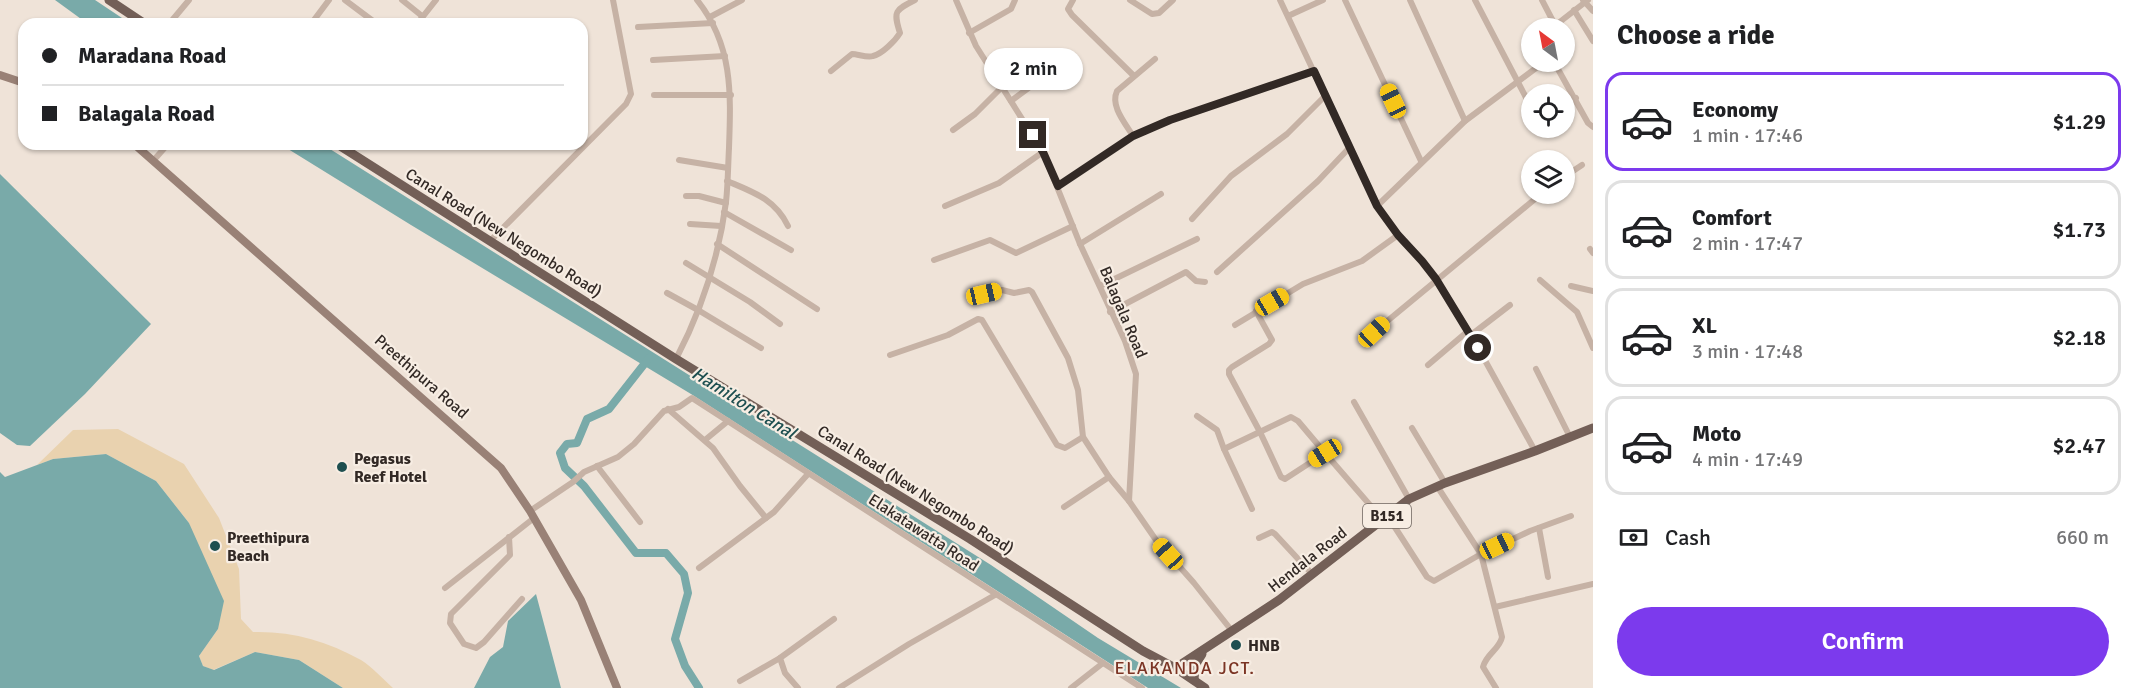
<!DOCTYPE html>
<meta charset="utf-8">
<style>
body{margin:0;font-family:Signika,sans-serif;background:#f6f6f6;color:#202124;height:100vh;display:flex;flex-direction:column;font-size:22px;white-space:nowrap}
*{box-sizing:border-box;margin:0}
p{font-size:20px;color:#757577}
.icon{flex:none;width:33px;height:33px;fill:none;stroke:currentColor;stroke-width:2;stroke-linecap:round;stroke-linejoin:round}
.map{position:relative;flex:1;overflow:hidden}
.drawer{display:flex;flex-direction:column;background:#fff;width:540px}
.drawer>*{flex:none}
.top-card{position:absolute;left:18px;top:18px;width:570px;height:132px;border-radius:18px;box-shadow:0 2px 4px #0004;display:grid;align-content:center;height:132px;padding:0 24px;background:#fff}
.needle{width:39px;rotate:328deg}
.buttons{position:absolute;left:1521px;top:18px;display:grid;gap:12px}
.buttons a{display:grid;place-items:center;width:54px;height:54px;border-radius:50%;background:#fff;box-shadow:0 2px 4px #0004;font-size:30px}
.end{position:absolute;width:27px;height:27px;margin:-14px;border:8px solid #322925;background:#fff;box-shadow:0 0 0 3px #fff}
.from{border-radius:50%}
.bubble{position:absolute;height:42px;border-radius:21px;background:#fff;box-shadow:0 2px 4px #0004;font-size:20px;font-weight:600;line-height:42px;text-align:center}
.car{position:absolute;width:18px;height:36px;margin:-18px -9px;border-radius:8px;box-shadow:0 0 4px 2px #0007;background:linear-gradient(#f5c518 24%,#345 0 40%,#f5c518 0 76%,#345 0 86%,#f5c518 0)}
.top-card b{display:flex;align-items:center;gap:21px;height:57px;font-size:22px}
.top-card b+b{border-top:2px solid #e0e0e0}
.top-card i{width:15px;height:15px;background:#202124}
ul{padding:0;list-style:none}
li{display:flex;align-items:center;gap:18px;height:99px;margin:0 12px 9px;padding:0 12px;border:3px solid #e0e0e0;border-radius:18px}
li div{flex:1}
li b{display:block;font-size:22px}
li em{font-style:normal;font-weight:600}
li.on{border-color:#7c3aed}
li>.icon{width:54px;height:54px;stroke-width:1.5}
h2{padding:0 24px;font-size:27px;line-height:72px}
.pay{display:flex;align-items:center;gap:15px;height:66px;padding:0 24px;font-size:22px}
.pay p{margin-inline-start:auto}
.button{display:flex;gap:12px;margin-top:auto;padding:12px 24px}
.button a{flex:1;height:69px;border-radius:36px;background:#7c3aed;color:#fff;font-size:24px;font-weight:600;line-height:69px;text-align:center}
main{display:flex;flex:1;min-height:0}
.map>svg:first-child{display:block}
</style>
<main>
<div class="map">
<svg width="1593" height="688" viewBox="0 0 1593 688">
<rect width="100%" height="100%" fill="#efe3d8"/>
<path fill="#e9d2af" d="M118,429L184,464L219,518L239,569L241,619L253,632C292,631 327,641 361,660C372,667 383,679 393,688H343L299,660L255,652L213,670L203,666L199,656L218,629L189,523L156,481L106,454L53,459L37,465L73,430Z"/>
<g fill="#79aaa9">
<polygon points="55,0 95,0 131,24 88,24"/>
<polygon points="280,144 322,144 991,565 1098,638 1181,688 1148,688 691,394 411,225"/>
<polygon points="0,174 151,324 85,394 30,446 17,445 0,433"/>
<polygon points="106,454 156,481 189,523 224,601 218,629 199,656 203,666 214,670 255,652 299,660 343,688 0,688 0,472 5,477 53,459"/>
<polygon points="536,594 561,688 474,688 490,657 503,647 508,621"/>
</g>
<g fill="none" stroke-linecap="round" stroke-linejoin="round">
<polyline stroke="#79aaa9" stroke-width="8" points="649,358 609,409 587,419 577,443 567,444 560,453 565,468 584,486 636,553 666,553 684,574 688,593 675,639 685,666 699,688"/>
<g stroke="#c6b2a5" stroke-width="6">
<polyline points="345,0 377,24"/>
<polyline points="402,0 422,16"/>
<polyline points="956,0 976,46 1043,152 1080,244 1125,341 1136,374 1129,501 1156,540 1194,583 1232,631"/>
<polyline points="1073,0 1068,9 1072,15 1134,76"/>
<polyline points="1130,0 1152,14 1159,13 1173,0"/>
<polyline points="1280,0 1377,206 1398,235 1422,261 1436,279 1471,335 1535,451"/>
<polyline points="1345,0 1421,161"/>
<polyline points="1410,0 1465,121"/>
<polyline points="1475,0 1532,109"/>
<polyline points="1542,0 1555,25"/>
<polyline points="1583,0 1593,11"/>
<polyline points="1574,10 1593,41"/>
<polyline points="1288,16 1323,0"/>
<polyline points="710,17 742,0"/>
<polyline points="169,24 189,0"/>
<polyline points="311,24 329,0"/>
<polyline points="417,24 436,0"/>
<polyline points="638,27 713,23"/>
<polyline points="1552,28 1588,0"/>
<polyline points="969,33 1011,9 1015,0"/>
<polyline points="653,60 725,56"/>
<polyline points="1554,62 1588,123 1593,127"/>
<path d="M831,71L852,54C858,54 867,58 873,56C882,54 895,41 900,33C893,11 895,10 915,0"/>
<polyline points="654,95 731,95"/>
<polyline points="1011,101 1054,69"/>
<polyline points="1564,105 1576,98"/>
<polyline points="953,130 975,114 1002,87"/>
<path d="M1133,136C1125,123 1110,106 1117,91L1155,59"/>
<polyline points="679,160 728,168"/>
<polyline points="153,161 168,144"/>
<polyline points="1564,177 1582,165"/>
<path d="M727,181C753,192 775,199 788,226"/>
<polyline points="1058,186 1133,136 1170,120 1314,71"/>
<polyline points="686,196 699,196 726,203"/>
<polyline points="945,206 999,183 1043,152"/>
<polyline points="1377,206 1465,121 1544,62"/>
<polyline points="724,212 791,250"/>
<polyline points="1192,219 1231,176 1287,134 1325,96"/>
<polyline points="690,224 721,226"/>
<polyline points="490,241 626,104 631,94 613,0"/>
<polyline points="717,244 817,309"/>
<polyline points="1080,244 1161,194"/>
<polyline points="1590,249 1593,253"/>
<polyline points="934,260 990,240 1016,253 1073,226"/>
<polyline points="686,263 750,302 780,324"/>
<polyline points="1217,272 1318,181 1350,147"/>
<polyline points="1540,280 1577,312 1593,348"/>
<polyline points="1100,286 1197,239"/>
<polyline points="1571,286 1593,291"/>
<polyline points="667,293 698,310 761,348"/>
<polyline points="984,294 1002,290 1014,293 1029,290 1032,292 1068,358 1078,390 1083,437 1109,477 1129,501"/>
<polyline points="1256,311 1272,340 1269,344 1232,367 1229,370 1229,374 1260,432 1281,477 1285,479 1325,453 1382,519"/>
<polyline points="1110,312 1186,272 1196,281 1205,282"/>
<polyline points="1235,325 1303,284 1362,261 1398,235"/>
<polyline points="1374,332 1541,194"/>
<polyline points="1471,335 1510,305"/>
<polyline points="890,355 948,335 978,319 982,320 1057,445 1065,448 1083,437"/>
<path d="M676,359C701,311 719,256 726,202C728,184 728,166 729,148C731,93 733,45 697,0"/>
<polyline points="1428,365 1468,331"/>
<polyline points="1536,369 1570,437"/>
<polyline points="1354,402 1409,499"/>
<polyline points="668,409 713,448 740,486 766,518"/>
<polyline points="1197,416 1217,430 1224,449"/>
<polyline points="1412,428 1445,483"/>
<polyline points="705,440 728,421"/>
<polyline points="597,466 640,522"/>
<path d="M1437,486L1481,554L1502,637C1500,649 1486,654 1483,667L1496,688"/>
<polyline points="1064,507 1109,477"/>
<polyline points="1252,509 1224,449 1291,417 1298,421 1325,453"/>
<polyline points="530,511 573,482 584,472 618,457 634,444 664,411 679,407 692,398 1142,688"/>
<polyline points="1387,515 1427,577 1434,581 1481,554 1530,531 1571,516"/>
<polyline points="1539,528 1548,577"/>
<polyline points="509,537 510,555 451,614 450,623 464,644 476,648 484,642 522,599"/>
<polyline points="1259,538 1272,532 1275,534 1313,575"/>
<polyline points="699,568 774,512 808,474"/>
<polyline points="445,588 534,518"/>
<polyline points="1495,607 1593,584"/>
<polyline points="740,681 780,658"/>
<polyline points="798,688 785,673 780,658 834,619"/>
<polyline points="839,688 909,644 995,595"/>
<polyline points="1071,688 1103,663"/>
</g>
<g stroke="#998176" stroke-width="8">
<polyline points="0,75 24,83"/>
<polyline points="134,144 501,468 530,511 581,600 617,688"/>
</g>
<g stroke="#735f57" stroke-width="9">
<polyline points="109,0 145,24"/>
<polyline points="337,144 676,359 970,539 1143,651 1177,669 1205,688"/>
<polyline points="1177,669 1183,663 1279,600 1409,499 1445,483 1535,451 1593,428"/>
<polyline points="1194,680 1195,665 1202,654"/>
</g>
</g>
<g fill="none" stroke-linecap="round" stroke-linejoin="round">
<polyline stroke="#322925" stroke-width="8" points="1033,135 1043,152 1058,186 1133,136 1170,120 1314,71 1377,206 1398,235 1422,261 1436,279 1478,348"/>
</g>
<g fill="#1e4f50" stroke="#f7ede3" stroke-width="2">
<circle cx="342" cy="467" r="6"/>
<circle cx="215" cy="546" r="6"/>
<circle cx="1236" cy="645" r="6"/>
</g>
<g text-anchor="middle" stroke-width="4.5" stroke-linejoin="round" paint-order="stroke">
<rect fill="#f7ede3" stroke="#6d645e" stroke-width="1.5" x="1363" y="504" width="48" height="24" rx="4.5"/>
<g font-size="15" font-weight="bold" fill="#322925">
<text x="1387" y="521">B151</text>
</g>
<g font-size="16" fill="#322925" stroke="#f7ede3">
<text transform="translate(504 232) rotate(32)" y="6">Canal Road (New Negombo Road)</text>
<text transform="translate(1124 312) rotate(67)" y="6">Balagala Road</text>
<text transform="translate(422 376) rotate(41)" y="6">Preethipura Road</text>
<text transform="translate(916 489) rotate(32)" y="6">Canal Road (New Negombo Road)</text>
<text transform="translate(924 532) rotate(33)" y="6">Elakatawatta Road</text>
<text transform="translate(1307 559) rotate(-38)" y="6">Hendala Road</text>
</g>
<g font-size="16" font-weight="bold" fill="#322925" stroke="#f7ede3" text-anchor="start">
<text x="354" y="464">Pegasus<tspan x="354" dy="18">Reef Hotel</tspan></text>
<text x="227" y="543">Preethipura<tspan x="227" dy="18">Beach</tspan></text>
<text x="1248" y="651">HNB</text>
</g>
<g font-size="18" font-style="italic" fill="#1e4f50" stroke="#f7ede3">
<text transform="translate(744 403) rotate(32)" y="6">Hamilton Canal</text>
</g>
<g font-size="18" letter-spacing="1.5" fill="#7b3424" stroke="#f7ede3">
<text x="1185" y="674">ELAKANDA JCT.</text>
</g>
</g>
</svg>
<div class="buttons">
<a><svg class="needle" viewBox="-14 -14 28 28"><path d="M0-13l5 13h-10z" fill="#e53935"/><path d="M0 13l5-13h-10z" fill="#757577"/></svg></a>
<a><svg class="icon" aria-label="locate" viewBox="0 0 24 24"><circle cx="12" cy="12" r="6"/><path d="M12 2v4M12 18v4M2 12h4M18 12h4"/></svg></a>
<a><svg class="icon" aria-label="layers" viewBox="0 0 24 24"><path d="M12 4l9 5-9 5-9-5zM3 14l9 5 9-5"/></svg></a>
</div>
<i class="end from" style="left:1478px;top:348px"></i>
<i class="end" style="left:1033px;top:135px"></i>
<div class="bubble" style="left:984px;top:48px;width:99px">2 min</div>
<i class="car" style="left:1393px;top:101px;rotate:335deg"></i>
<i class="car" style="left:984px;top:294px;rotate:77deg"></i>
<i class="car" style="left:1272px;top:302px;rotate:60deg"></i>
<i class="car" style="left:1374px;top:332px;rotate:47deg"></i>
<i class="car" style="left:1325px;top:453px;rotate:238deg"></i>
<i class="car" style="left:1497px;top:546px;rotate:65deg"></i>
<i class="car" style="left:1168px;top:554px;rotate:318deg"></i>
<div class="top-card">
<b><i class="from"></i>Maradana Road</b>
<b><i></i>Balagala Road</b>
</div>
</div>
<section class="drawer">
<h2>Choose a ride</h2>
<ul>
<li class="on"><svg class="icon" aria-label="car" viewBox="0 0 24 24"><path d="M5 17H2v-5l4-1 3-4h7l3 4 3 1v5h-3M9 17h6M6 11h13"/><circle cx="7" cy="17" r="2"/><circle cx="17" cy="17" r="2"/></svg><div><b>Economy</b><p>1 min · 17:46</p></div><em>$1.29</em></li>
<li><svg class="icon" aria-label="car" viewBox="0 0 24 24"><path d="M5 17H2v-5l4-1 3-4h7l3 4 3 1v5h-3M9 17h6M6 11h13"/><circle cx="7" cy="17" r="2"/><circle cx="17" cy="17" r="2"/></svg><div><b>Comfort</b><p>2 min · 17:47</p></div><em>$1.73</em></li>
<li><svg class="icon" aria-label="car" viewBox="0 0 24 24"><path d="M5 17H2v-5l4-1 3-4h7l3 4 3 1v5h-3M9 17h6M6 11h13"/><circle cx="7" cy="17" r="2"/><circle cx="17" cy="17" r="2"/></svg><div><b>XL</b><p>3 min · 17:48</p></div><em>$2.18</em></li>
<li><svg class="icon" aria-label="car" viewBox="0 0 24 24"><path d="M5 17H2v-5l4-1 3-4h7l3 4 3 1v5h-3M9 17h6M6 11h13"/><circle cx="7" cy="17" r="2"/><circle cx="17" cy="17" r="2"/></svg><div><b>Moto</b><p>4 min · 17:49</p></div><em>$2.47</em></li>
</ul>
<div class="pay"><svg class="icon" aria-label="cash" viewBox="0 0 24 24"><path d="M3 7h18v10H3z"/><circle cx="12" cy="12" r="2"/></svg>Cash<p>660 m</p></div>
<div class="button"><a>Confirm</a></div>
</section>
</main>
